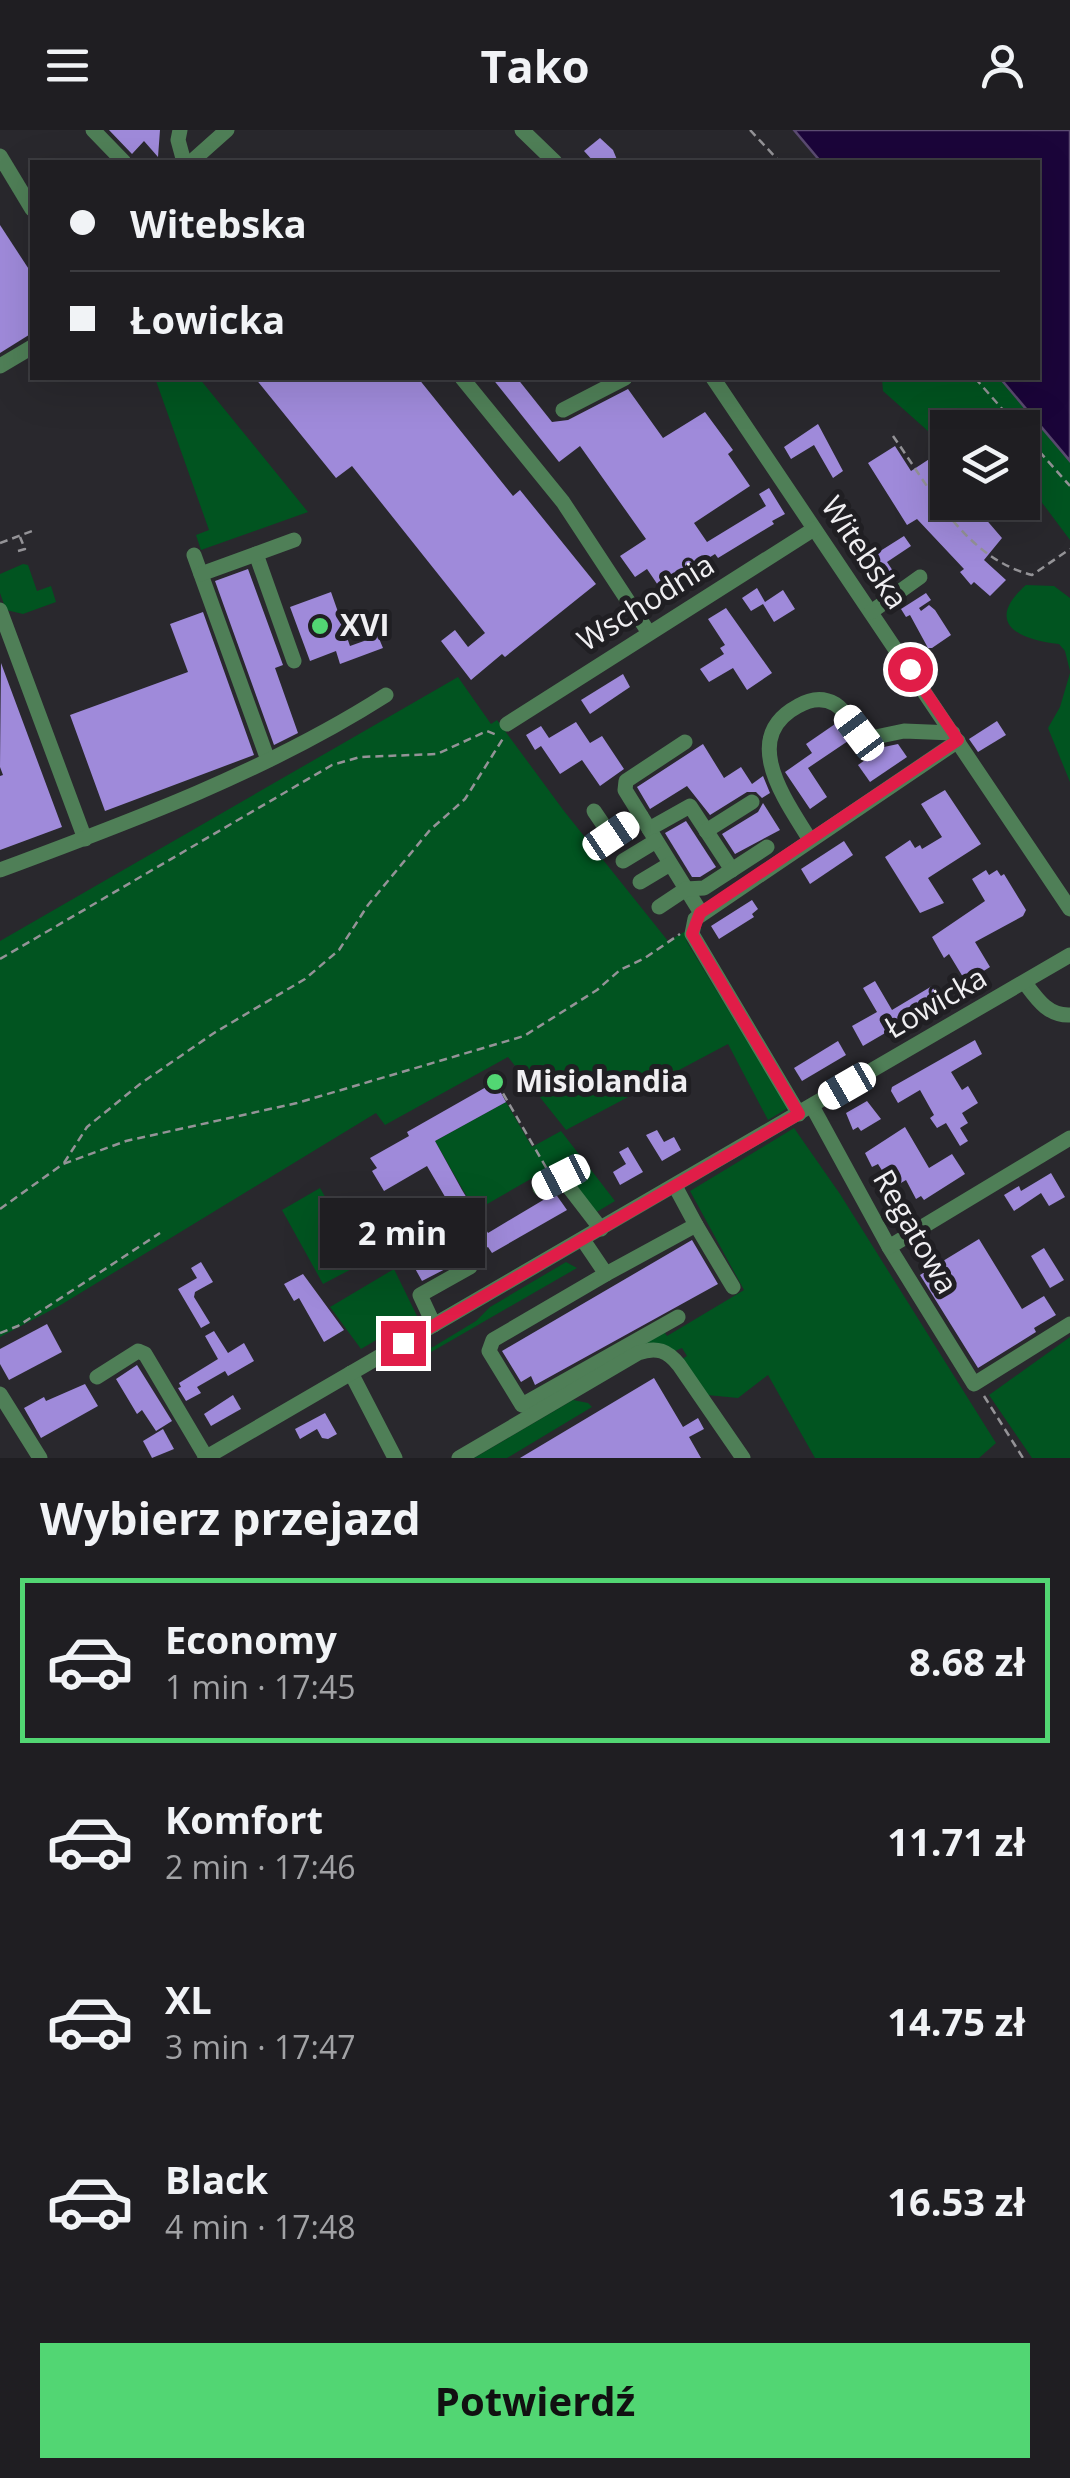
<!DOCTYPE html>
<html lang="pl">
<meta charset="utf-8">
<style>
body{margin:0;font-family:"Open Sans",sans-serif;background:#2c2b2f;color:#f1f3f6;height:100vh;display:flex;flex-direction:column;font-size:38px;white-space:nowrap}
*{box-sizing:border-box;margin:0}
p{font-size:32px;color:#a1a2a5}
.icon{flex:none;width:55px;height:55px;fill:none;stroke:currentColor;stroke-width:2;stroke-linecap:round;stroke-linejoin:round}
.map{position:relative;height:1328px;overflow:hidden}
.sheet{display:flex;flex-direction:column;background:#1f1e22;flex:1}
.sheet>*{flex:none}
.hud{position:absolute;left:30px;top:30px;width:1010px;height:220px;border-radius:0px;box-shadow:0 10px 40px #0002,0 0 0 2px #3c3c40;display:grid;align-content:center;height:220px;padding:0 40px;background:#1f1e22}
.controls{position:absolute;left:930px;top:280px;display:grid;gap:20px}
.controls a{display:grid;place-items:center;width:110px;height:110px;border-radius:0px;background:#1f1e22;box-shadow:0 10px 40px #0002,0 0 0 2px #3c3c40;font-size:50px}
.end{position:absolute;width:45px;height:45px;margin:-22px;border:12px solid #e11d48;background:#fff;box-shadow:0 0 0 5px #fff}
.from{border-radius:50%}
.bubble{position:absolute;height:70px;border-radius:0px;background:#1f1e22;box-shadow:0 10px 40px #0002,0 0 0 2px #3c3c40;font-size:32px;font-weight:700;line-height:70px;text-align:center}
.car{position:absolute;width:30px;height:60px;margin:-30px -15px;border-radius:12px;box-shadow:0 0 8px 2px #0007;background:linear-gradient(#fff 24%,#345 0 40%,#fff 0 76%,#345 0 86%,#fff 0)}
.hud b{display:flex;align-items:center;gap:35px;height:95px;font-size:38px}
.hud b+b{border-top:2px solid #3c3c40}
.hud i{width:25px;height:25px;background:#f1f3f6}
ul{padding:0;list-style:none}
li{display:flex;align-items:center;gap:30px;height:165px;margin:0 20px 15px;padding:0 20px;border:5px solid transparent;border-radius:0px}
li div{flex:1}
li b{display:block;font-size:38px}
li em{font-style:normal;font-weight:700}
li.selected{border-color:#52d673}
li>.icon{width:90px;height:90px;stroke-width:1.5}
h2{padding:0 40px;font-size:45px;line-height:120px}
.cta{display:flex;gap:20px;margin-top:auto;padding:20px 40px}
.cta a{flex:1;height:115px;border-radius:0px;background:#52d673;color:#111;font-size:40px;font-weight:700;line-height:115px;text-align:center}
header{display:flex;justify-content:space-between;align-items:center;height:130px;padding:0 40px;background:#1f1e22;font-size:45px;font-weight:700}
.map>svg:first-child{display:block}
</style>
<header><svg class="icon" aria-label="menu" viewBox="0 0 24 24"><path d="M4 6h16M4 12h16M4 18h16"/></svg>Tako<svg class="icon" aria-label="person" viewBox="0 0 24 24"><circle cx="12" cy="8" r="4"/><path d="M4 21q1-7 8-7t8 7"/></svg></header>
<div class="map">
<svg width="1070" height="1328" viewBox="0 0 1070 1328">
<rect width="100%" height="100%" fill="#29282d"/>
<g fill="#015420">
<polygon points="155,248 199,248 308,382 201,420 196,405 209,400"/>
<polygon points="885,248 1000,248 1070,331 1070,410 1028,354 1023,352 1022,298 948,298 947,318 883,261 882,249"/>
<polygon points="23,434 28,435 37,461 51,456 56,472 23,484 6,480 0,463 0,444"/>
<path d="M1026,455L1054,456L1070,468V541L1065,521L1059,514C1017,510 984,492 1026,455Z"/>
<polygon points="1070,543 1070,652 1048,598 1060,577"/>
<polygon points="458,547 491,594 497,590 564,681 668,811 686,801 687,812 788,978 768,990 728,914 566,1000 508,927 385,995 376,983 59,1176 0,1207 0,811"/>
<polygon points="506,972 532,1017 561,1001 615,1071 595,1083 556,1046 543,1042 475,1081 435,1011"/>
<polygon points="794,998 840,1064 996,1313 979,1328 815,1328 768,1245 738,1268 707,1265 682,1229 687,1226 682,1218 675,1221 639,1214 663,1200 667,1206 744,1160 690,1061"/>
<polygon points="320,1058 363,1133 323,1154 282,1080"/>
<polygon points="566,1132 577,1138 407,1236 405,1233 408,1223 433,1217 476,1191 490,1177"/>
<polygon points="394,1139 417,1186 361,1219 330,1177"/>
<polygon points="1070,1207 1070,1328 1032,1328 989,1265"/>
<polygon points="573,1270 588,1273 592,1277 507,1328 474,1328"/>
</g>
<polygon fill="#1b053a" stroke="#5b4b71" stroke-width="2.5" points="794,0 1070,0 1070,331 1000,248 1038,248 1038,32 821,32"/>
<g fill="#9f8ada">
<polygon points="109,0 160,0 158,27 144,11 132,24"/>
<polygon points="600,8 613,20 618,32 594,32 584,21"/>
<polygon points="0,95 32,144 32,203 0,223"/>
<polygon points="255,248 418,248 513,366 520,360 596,454 505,527 502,524 471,550 441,511 455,500 468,517 485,503 352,336 336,348"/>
<polygon points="492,248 517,248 552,292 568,290 628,259 663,308 705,282 733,320 728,324 750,356 694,393 707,412 766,376 759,364 769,358 785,384 772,391 774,394 718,428 715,424 699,434 702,438 664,464 647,439 635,447 620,426 646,409 580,316 559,332"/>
<polygon points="818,294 843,341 833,348 814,315 791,329 784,317"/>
<polygon points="895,316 911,341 937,324 948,338 948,372 971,372 1002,408 984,430 1006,450 990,466 974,452 971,455 960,442 964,439 917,389 907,395 868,333"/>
<polygon points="904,406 911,416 887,432 897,447 879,459 865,439 870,436 866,430"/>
<polygon points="248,439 283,535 275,538 298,603 274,615 215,451"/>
<polygon points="757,458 765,472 783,460 795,479 774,492 763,474 751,481 742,468"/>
<polygon points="331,462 350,516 378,506 383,518 340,534 336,521 310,531 290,477"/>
<polygon points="926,463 931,470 919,478 921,481 929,475 935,480 951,505 932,518 928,518 910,485 906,487 901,479"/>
<polygon points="726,478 772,543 747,560 733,538 709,552 700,539 724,524 720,518 725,515 708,489"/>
<polygon points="203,482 254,625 105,681 70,585 188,542 170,494"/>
<polygon points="1,533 62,697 0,720 0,646 3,645 0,637"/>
<polygon points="623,544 630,557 590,584 581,570"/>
<polygon points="997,591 1006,605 978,622 969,609"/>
<polygon points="576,592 590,613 602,606 624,639 600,656 582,630 560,644 541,616 535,620 526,605 541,596 549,608"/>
<polygon points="838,592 851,609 808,638 827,667 810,679 785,642 812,623 806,614"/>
<polygon points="703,614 724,648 741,637 752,654 763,646 770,663 762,668 756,662 747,662 710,685 687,656 650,679 637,657"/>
<polygon points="898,614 907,627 870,652 858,635 884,617"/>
<polygon points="945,660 981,714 928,748 944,773 920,783 885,727 910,710 915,718 920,715 922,719 942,707 921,674"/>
<polygon points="763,673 780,700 735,724 722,704 758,682"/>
<polygon points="686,691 716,737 700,747 692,747 665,703"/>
<polygon points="844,711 853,725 810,754 801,739"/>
<polygon points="986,740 989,745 997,740 1001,746 1004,744 1026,780 1023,786 975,812 990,837 966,852 949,824 944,828 932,807 985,771 972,749"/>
<polygon points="752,770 758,779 752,784 754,787 719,809 711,796"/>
<polygon points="875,851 892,880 932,856 940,871 863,916 852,896 877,882 863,858"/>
<polygon points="975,910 982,924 951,942 962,960 968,956 978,973 962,983 968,993 960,998 968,1011 960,1016 946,993 937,998 930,988 934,985 920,960 898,973 891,961 892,957"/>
<polygon points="838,911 846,925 802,951 794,938"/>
<polygon points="495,952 506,972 435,1011 462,1060 488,1103 555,1063 567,1080 492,1123 488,1117 422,1151 412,1133 465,1101 427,1036 384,1061 372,1041 377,1038 370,1028 409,1006 407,1002"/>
<polygon points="867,971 881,989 861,1001 858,997 853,1000 846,983"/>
<polygon points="905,997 929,1038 952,1024 965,1044 924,1070 921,1066 916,1069 906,1050 880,1065 876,1057 888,1050 878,1034 872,1037 865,1023"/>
<polygon points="657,1000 664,1012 674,1007 681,1020 662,1031 646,1005"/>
<polygon points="628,1017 643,1042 620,1055 613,1042 626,1034 619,1022"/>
<polygon points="1051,1043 1065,1067 1049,1076 1041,1063 1014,1081 1004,1065 1019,1056 1021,1061"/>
<polygon points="979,1109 1022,1179 1044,1166 1056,1185 1034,1198 1036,1202 978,1238 920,1145"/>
<polygon points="692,1110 718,1154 535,1255 531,1246 521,1252 502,1221"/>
<polygon points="1044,1118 1064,1150 1050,1158 1031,1126"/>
<polygon points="201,1132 213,1152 195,1162 194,1167 210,1193 201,1198 178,1159 197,1148 191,1138"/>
<polygon points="303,1144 344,1200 324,1212 299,1168 294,1171 284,1154"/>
<polygon points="47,1194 62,1222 9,1250 0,1234 0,1219"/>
<polygon points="214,1201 228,1223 244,1213 254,1231 228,1246 225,1241 197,1257 201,1263 186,1271 178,1258 181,1257 179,1253 218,1229 205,1206"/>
<polygon points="137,1235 172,1291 156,1301 142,1280 137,1284 116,1249"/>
<polygon points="654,1248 683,1297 698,1288 704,1299 689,1307 701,1328 520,1328"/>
<polygon points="85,1254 98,1276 41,1308 24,1278 44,1267 46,1271"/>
<polygon points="233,1265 241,1279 211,1296 204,1284"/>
<polygon points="325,1283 337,1304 328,1309 322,1308 317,1299 300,1309 295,1299"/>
<polygon points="163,1299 174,1319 152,1328 143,1311"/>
</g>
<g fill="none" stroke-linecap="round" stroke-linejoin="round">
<g stroke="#949397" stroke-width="2.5" stroke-dasharray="8 5" stroke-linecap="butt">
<polyline points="750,0 780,32"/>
<polyline points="975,248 1019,298"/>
<polyline points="1022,302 1070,356"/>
<path d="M893,306C930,358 965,428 1032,445L1070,419"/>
<polyline points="0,413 35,400"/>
<polyline points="18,421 25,419 20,407"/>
<polyline points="0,829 332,635 360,627 437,624 487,601 497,605"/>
<polyline points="487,952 494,948 547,1039"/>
<polyline points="64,1033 87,997 140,954 214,903 305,849 339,820 368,775 430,700 465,669 504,607"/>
<polyline points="0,1079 63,1034 126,1011 297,973 524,906 597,860 620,840 645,828 680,804"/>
<polyline points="0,1203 18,1196 160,1103"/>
<polyline points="984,1266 1023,1328"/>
</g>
<g stroke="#4f7f57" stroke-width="15">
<polyline points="93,0 124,32"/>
<polyline points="180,0 178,10 184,32"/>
<polyline points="522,0 555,32"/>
<polyline points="0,26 32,79"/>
<polyline points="191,32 227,0"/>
<polyline points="0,236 32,217"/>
<polyline points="462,248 563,372 649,503"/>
<polyline points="713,248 1070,779"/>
<polyline points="563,280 625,248"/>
<polyline points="256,424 294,531"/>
<polyline points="194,425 268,630"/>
<polyline points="201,444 294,410"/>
<polyline points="0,480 85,709"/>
<polyline points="871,482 920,447"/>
<polyline points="507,594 814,399"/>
<polyline points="685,612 626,651 625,660 701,783"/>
<polyline points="594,681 611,706 641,686"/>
<polyline points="649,699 690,676 732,740"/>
<polyline points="706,701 752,672"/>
<path d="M810,710C787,672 738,608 798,576C810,569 823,567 835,574C848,582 854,599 866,609L904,601L953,603"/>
<polyline points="623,731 656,711"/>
<path d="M0,740C132,691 267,641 386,565"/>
<polyline points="640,752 670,734"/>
<polyline points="659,777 686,759 704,758 767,717"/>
<path d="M1025,853C1037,869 1048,886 1070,885"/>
<polyline points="812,976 889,1117 974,1254 1070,1194"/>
<polyline points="799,984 692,804 695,789 958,611"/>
<polyline points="540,1058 561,1047 601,1099"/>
<polyline points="696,1095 733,1157"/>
<polyline points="583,1110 606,1144 493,1210 489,1221 522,1275 678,1187"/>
<polyline points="889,1117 1070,1008"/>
<polyline points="606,1144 696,1095 675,1056"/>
<polyline points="434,1195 420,1165 470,1137"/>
<polyline points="351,1243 395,1328"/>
<polyline points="97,1247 138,1221 145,1224 206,1327"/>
<polyline points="0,1264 40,1328"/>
<polyline points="205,1328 1070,825"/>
<path d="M459,1328L638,1223C657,1216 668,1221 679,1235L743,1328"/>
</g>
</g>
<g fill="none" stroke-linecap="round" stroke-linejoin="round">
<polyline stroke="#e11d48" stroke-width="12" points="403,1213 799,984 692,804 700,783 958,610 910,539"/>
</g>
<g fill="#52d673" stroke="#201f23" stroke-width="4">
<circle cx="320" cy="496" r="10"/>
<circle cx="495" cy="952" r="10"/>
</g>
<g text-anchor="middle" stroke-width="10" stroke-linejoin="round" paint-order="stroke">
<g font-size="30" fill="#f0eff2" stroke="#201f23">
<text transform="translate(864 423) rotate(56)" y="10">Witebska</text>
<text transform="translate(646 473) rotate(-32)" y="10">Wschodnia</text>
<text transform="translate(936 873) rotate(-30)" y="10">Łowicka</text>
<text transform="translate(915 1102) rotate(60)" y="10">Regatowa</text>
</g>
<g font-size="30" font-weight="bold" fill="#f0eff2" stroke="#201f23" text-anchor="start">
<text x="340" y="506">XVI</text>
<text x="515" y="962">Misiolandia</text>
</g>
</g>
</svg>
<div class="controls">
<a><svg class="icon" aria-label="layers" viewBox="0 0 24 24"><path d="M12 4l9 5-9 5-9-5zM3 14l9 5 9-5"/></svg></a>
</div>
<i class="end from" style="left:910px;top:539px"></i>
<i class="end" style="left:403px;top:1213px"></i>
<div class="bubble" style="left:320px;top:1068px;width:165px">2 min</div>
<i class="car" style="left:859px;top:603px;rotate:323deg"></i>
<i class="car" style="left:611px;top:706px;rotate:56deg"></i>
<i class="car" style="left:847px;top:956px;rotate:240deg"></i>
<i class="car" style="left:561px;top:1047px;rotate:243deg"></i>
<div class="hud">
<b><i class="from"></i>Witebska</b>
<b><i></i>Łowicka</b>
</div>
</div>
<section class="sheet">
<h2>Wybierz przejazd</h2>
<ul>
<li class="selected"><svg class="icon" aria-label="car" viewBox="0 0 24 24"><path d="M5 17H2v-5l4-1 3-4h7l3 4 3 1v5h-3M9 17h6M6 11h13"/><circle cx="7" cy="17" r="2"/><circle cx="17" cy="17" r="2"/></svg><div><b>Economy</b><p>1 min · 17:45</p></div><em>8.68 zł</em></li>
<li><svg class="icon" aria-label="car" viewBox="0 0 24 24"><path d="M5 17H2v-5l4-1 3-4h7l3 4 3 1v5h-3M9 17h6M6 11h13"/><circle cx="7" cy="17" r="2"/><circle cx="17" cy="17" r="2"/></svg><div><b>Komfort</b><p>2 min · 17:46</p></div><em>11.71 zł</em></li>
<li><svg class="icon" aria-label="car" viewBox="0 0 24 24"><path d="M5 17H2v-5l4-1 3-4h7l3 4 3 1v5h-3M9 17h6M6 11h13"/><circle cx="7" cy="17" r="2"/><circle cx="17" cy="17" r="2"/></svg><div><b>XL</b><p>3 min · 17:47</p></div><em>14.75 zł</em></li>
<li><svg class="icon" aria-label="car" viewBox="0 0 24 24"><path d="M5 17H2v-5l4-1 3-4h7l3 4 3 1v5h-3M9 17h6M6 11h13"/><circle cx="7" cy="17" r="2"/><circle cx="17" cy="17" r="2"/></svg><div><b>Black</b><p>4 min · 17:48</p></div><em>16.53 zł</em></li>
</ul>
<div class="cta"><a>Potwierdź</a></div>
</section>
